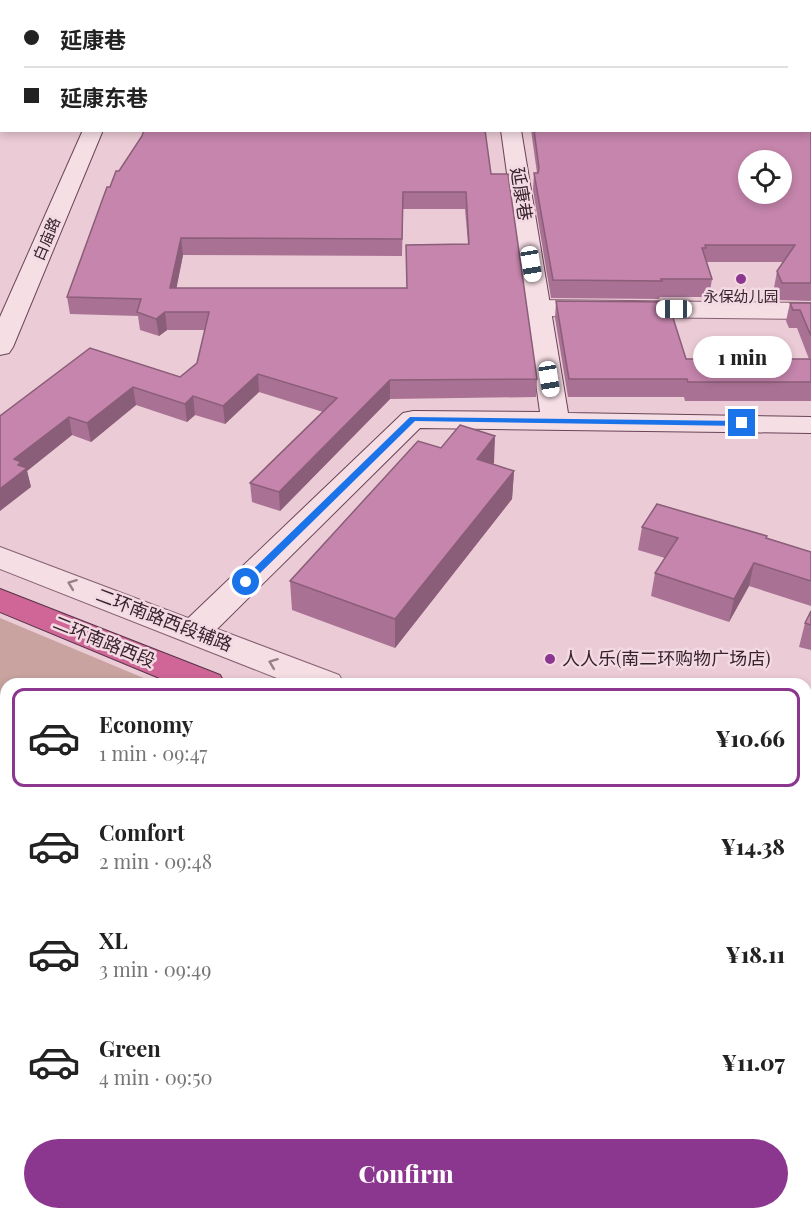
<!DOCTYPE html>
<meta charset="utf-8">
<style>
body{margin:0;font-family:"Playfair Display","Noto Sans SC",serif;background:#f6f6f6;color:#222;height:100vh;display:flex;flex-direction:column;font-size:22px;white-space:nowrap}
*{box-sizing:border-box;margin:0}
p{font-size:20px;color:#767676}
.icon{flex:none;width:33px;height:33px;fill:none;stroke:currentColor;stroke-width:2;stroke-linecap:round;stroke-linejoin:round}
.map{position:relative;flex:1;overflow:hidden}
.drawer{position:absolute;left:0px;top:678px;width:812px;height:542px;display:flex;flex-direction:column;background:#fff;border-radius:18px 18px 0 0;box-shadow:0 3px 9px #0003}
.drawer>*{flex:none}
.guide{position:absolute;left:0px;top:0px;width:812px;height:132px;box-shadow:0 3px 9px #0003;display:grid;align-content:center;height:132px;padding:0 24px;background:#fff}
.fabs{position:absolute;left:738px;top:150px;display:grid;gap:12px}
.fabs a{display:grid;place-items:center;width:54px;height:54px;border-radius:50%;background:#fff;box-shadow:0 3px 9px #0003;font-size:30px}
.end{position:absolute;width:27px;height:27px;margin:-14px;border:8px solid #1a73e8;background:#fff;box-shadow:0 0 0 3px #fff}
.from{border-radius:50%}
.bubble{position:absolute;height:42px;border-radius:21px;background:#fff;box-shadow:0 3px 9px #0003;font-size:20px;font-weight:800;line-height:42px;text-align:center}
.car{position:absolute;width:18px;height:36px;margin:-18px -9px;border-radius:8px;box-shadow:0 0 4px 2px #0007;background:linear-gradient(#fff 24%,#345 0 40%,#fff 0 76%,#345 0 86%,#fff 0)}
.guide b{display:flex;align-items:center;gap:21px;height:57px;font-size:22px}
.guide b+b{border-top:2px solid #e0e0e0}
.guide i{width:15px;height:15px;background:#222}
ul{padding:10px 0 0;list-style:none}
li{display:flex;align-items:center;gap:18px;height:99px;margin:0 12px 9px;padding:0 12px;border:3px solid transparent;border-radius:12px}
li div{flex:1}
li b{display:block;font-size:22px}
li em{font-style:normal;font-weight:800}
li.selected{border-color:#8c378f}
li>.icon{width:54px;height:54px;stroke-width:1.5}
.action{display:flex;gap:12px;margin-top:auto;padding:12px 24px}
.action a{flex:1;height:69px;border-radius:36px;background:#8c378f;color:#fff;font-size:24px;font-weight:800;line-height:69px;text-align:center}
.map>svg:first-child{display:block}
</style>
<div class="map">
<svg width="811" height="1219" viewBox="0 0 811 1219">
<rect width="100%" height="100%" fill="#ebcbd5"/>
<g fill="#c8a3a0">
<polygon points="0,618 158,684 6,684 6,724 0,721"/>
<polygon points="806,951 811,952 811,1100 806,1096"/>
</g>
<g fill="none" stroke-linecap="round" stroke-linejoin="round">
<defs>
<g id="street">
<polygon points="538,300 811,303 811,319 538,316 529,313 525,308 529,303"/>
<polygon points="0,547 339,675 344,684 292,684 0,569"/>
<polygon points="0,803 6,805 6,835 0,833"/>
<polygon points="806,847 811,848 811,880 806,879"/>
<polygon points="0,1001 6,1003 6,1042 0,1040"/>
<polygon points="806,1197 811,1200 811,1219 767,1219 765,1214 806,1214"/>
<polygon points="87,1214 136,1214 134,1219 85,1219"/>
<polygon points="332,1214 388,1214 390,1219 334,1219"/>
</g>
<g id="secondary">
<rect x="482" y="0" width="18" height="2"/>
<polygon points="83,130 103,130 13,347 9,353 0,355 0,317"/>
<polygon points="501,130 521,130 568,413 811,417 811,433 420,428 206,640 194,643 182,640 177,632 182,624 403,413 413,411 540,412"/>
</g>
<g id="highway">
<polygon points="0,589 220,675 225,684 174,684 0,612"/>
<polygon points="0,745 6,747 6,775 0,773"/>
<polygon points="806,900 811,902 811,936 806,934"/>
<polygon points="806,1124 811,1126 811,1173 806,1170"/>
</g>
</defs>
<use href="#street" stroke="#866173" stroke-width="2"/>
<use href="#secondary" stroke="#684457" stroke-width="2"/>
<use href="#highway" stroke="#543446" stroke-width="2"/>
<use href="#street" fill="#f6dee5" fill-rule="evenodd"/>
<use href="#secondary" fill="#f6dee5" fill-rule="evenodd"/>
<use href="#highway" fill="#cf6697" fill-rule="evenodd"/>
</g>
<g fill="#a97294" fill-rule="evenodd">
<polygon points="92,0 469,0 469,2 91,2"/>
<polygon points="508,0 811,0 811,301 778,300 774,288 777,271 783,262 706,262 712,279 709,297 660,297 659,299 551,298 533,190 534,173 537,173 531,130 810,130 810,2 508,2"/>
<path d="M142,136L491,174L537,379L536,397L390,399L280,511L252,502L250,483L323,412L259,392L225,424L195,415L187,422L136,405L91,442L72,435L27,471L31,487L0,416L180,377L197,363L205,330H167L159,336L140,330L138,316L70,314L67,297L110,187L119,171ZM403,209H465L468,244L406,245L407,288H176L183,255L402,256Z"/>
<polygon points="556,301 686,359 809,359 797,328 789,328 786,321 790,303 811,303 811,401 685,401 684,397 568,397 555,318"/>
<polygon points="495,436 493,464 514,471 512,499 395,648 292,610 290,581"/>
<polygon points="642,527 767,538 811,552 811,606 749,586 729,622 651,596 655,573 665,558 638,550"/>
<polygon points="811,611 811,650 799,647 805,623"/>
</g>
<g fill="#8a5d78">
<polygon points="2,29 2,52 0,54 0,32"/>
<polygon points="181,238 183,255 173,306 170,288"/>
<polygon points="165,312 167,330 159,336 156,319"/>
<polygon points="258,374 259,392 225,424 223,406"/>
<polygon points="390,380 390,399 280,511 279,492"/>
<polygon points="133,387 136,405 91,442 87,423"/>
<polygon points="193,396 195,415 187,422 185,404"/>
<polygon points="69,417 72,435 27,471 31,487 0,511 0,489 14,459"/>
<polygon points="495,436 494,463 475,487 477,459"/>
<polygon points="514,471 512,499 395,648 395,619"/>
<polygon points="754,563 749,586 729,622 734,599"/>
<polygon points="6,1080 6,1133 0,1140 0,1087"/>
</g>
<g fill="#c585ac" stroke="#8a5d78" stroke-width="1.5" fill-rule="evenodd">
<polygon points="92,0 126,0 125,2 91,2"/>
<rect x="188" y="0" width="281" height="2"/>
<path d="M511,0H811V283H782L777,271L795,245H705L706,248H702L712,279H661L662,281L553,280L534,173H538L539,168L534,130H810V2H511ZM748,160H782V194H748Z"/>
<path d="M144,130H485L491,174H508L537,379L390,380L279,492L250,483L337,398L258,374L223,406L193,396L185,404L133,387L87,423L69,417L14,459L21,462L18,465L27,468L0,489V416L90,348L180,377L197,363L209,312H165L156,319L137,312L141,299L67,297L107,187H110L116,171H119L142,136ZM403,192H466L469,244L406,245L407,288H170L181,238L402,239Z"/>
<polygon points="556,301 668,302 686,359 811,359 811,382 688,382 687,379 569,379"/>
<polygon points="790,303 811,303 811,336 800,310 793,310"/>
<polygon points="460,425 495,436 477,459 514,471 395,619 290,581 418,441 441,448"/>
<polygon points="657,504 767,536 766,538 811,552 811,581 754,563 734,599 655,573 678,538 642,527"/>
<polygon points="811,611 811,625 805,623"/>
<polygon points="0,1045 6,1048 6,1080 0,1087"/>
<polygon points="192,1214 288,1214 298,1219 189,1219"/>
</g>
<defs><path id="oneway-chevron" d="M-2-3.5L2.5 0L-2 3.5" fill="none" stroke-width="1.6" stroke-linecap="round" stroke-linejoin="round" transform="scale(1.5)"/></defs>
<g stroke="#97808a">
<use href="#oneway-chevron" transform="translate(72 584) rotate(-159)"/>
<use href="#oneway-chevron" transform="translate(273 663) rotate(-159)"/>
</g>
<polygon fill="#1a73e8" points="410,417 742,421 747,423 742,426 415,421 249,584 242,584 242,580"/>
<g fill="#8c378f" stroke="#f3dae2" stroke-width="2">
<circle cx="741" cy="279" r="6"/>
<circle cx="550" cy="659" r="6"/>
</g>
<g text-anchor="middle" stroke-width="5" stroke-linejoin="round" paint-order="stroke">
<g font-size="15" fill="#38222e" stroke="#f3dae2">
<text transform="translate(47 239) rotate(-67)" y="5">白庙路</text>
</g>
<g font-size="15" fill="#38222e" stroke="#f3dae2">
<text x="741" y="302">永保幼儿园</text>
</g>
<g font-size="18" fill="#38222e" stroke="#f3dae2">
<text transform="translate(521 194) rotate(81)" y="6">延康巷</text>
<text transform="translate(164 620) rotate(21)" y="6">二环南路西段辅路</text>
<text transform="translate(104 642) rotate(22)" y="6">二环南路西段</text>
</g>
<g font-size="18" fill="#38222e" stroke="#f3dae2" text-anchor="start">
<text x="562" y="665">人人乐(南二环购物广场店)</text>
</g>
</g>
</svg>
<div class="fabs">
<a><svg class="icon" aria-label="locate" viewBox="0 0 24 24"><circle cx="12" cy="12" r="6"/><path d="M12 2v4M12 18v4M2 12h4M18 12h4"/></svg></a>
</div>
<i class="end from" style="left:246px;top:582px"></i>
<i class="end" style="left:742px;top:423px"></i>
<div class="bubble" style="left:693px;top:336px;width:99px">1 min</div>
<i class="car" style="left:531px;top:264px;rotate:171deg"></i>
<i class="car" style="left:674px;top:309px;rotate:270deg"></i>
<i class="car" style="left:549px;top:379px;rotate:171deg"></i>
<div class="guide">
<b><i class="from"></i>延康巷</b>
<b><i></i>延康东巷</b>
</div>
<section class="drawer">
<ul>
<li class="selected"><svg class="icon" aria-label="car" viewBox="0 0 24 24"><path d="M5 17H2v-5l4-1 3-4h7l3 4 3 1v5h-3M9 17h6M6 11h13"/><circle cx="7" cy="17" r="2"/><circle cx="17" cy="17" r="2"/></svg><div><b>Economy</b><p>1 min · 09:47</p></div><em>¥10.66</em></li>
<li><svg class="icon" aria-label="car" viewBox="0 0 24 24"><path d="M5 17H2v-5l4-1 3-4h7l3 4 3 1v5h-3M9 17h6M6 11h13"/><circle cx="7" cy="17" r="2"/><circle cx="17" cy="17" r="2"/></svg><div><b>Comfort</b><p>2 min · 09:48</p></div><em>¥14.38</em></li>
<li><svg class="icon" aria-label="car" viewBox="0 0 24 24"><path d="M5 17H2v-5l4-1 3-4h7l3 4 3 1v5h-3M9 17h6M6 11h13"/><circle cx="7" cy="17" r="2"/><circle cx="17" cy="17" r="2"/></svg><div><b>XL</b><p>3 min · 09:49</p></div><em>¥18.11</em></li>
<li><svg class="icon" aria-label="car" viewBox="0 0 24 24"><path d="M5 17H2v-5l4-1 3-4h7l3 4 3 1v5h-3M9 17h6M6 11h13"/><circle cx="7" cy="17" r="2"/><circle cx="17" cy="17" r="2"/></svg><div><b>Green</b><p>4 min · 09:50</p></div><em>¥11.07</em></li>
</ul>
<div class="action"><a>Confirm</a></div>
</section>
</div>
